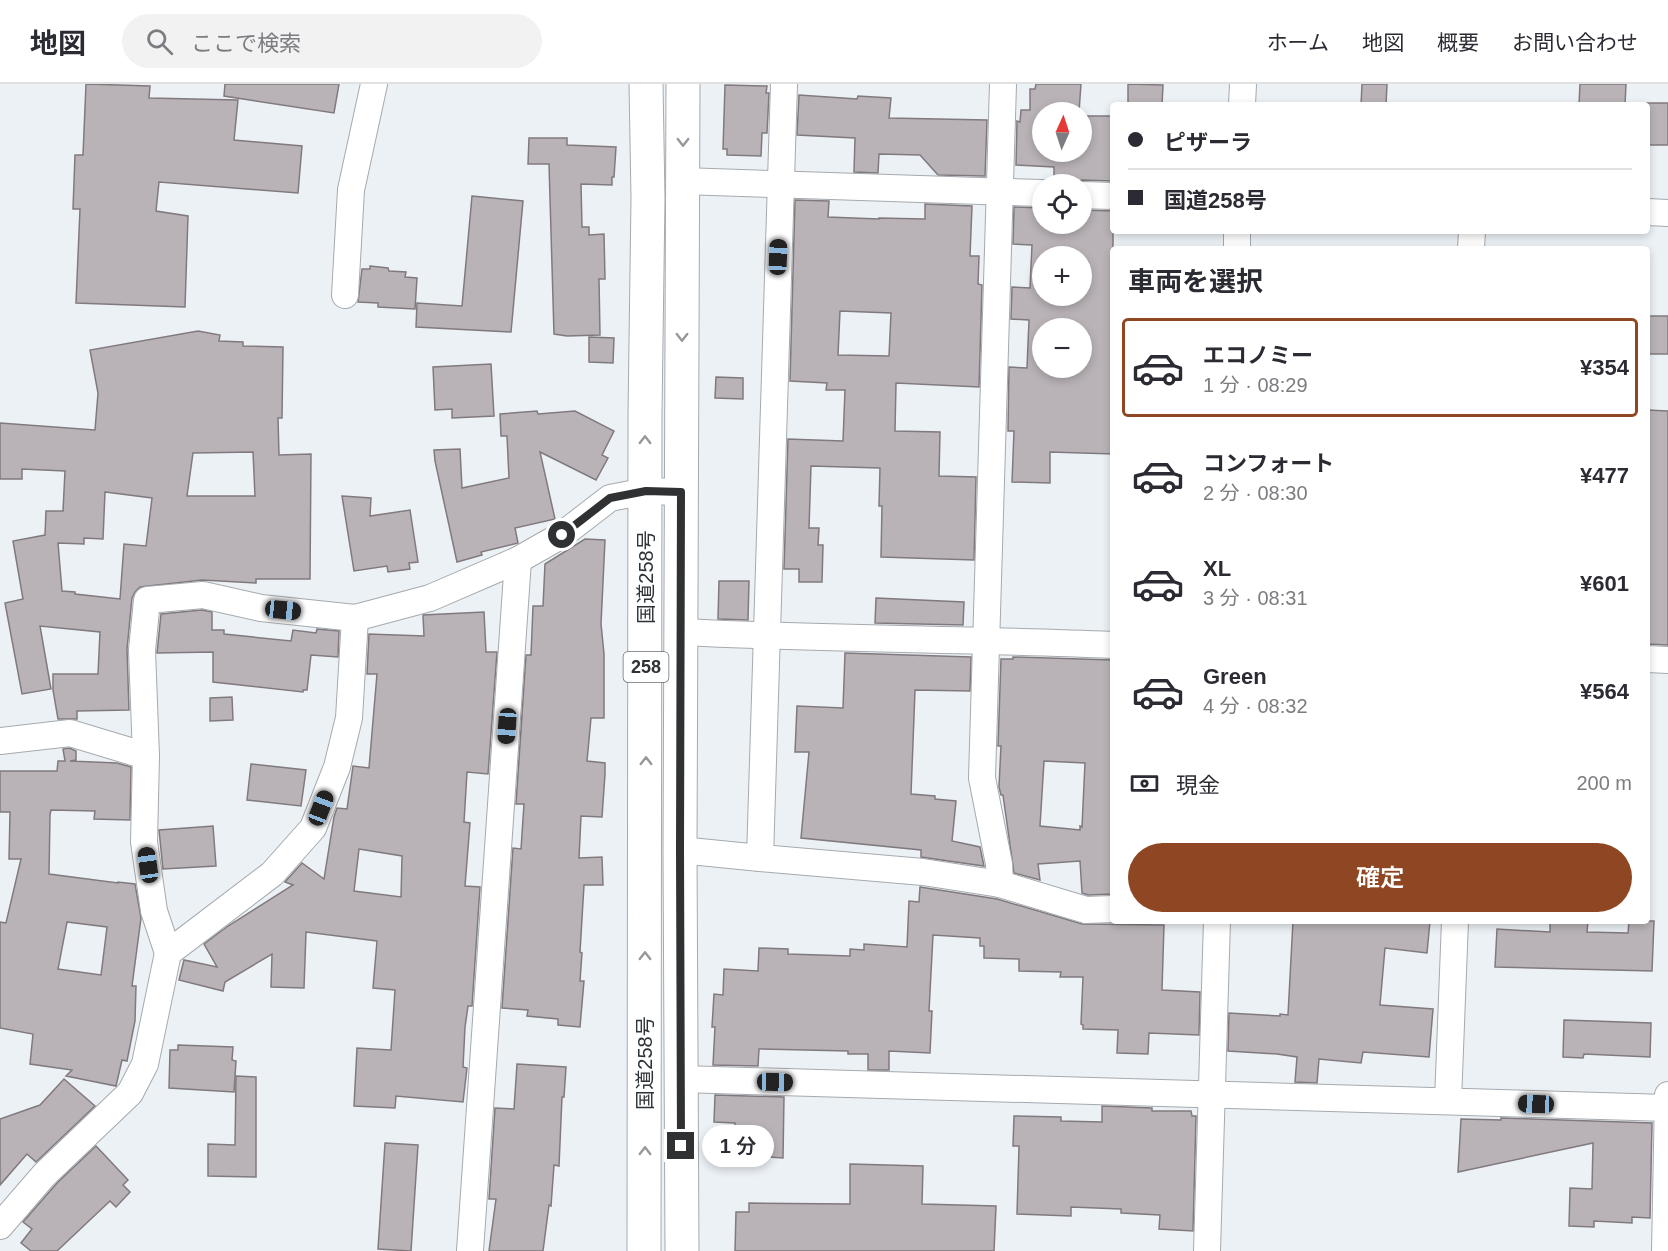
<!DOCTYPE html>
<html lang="ja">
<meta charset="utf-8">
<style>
body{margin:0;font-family:Helvetica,"Noto Sans JP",sans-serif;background:#f2f2f3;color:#2b2b33;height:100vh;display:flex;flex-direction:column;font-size:22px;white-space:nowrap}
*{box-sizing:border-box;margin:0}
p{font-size:20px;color:#7c7c81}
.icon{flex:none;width:33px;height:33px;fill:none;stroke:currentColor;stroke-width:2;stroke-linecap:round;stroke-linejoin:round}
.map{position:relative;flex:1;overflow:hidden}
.sheet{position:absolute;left:1110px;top:162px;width:540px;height:678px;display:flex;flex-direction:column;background:#fff;border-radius:6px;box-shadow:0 3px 9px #0003}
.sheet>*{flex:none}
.banner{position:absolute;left:1110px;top:18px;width:540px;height:132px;border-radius:6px;box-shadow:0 3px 9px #0003;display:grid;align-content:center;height:132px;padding:0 18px;background:#fff}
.needle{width:39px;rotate:3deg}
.controls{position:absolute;left:1032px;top:18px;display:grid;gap:12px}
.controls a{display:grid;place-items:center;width:60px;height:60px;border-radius:50%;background:#fff;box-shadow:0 3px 9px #0003;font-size:30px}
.end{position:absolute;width:27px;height:27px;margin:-14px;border:8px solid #2f3133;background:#fff;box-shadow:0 0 0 3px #fff}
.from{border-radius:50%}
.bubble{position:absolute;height:42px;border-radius:21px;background:#fff;box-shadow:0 3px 9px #0003;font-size:20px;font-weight:600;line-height:42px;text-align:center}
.car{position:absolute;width:18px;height:36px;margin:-18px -9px;border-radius:8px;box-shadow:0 0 4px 2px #0007;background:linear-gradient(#222 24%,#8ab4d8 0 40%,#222 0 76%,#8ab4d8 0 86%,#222 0)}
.banner b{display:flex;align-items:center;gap:21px;height:57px;font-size:22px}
.banner b+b{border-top:2px solid #e1e1e2}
.banner i{width:15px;height:15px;background:#2b2b33}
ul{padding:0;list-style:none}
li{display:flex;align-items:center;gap:18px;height:99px;margin:0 12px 9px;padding:0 6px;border:3px solid transparent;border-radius:6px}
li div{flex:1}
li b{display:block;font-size:22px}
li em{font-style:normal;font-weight:600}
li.active{border-color:#8e4722}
li>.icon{width:54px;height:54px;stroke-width:1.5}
h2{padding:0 18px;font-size:27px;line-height:72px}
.pay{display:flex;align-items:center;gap:15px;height:66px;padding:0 18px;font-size:22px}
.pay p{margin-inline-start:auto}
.action{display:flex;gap:12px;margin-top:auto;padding:12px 18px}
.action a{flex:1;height:69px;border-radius:36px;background:#8e4722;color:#fff;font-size:24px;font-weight:600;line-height:69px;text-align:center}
header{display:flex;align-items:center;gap:36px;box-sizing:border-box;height:84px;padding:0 30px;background:#fff;border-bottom:2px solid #e1e1e2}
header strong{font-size:28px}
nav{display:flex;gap:33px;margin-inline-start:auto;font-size:21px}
.search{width:420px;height:54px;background:#f2f2f3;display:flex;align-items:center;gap:15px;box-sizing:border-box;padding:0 21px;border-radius:33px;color:#7c7c81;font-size:22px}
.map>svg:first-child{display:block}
</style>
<header>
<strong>地図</strong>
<div class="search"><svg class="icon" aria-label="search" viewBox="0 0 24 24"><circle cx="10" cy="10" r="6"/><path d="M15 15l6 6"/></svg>ここで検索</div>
<nav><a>ホーム</a><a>地図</a><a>概要</a><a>お問い合わせ</a></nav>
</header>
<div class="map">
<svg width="1668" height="1167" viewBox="0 0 1668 1167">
<rect width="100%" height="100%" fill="#ecf1f6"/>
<g fill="#b9b3b7" stroke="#807a7e" stroke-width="1.5" fill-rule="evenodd">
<polygon points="86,0 150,2 149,14 238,16 234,56 302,62 298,109 159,98 156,127 188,132 185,223 76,219 80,125 73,125 75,71 83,71"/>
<polygon points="225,0 339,0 334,29 224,12"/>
<polygon points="1036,0 1081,0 1079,28 1042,28 1042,68 1082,68 1082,32 1113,32 1113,97 1082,96 1072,100 1054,100 1054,83 1016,81 1017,37 1020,38 1021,26 1030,26 1030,5 1035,5"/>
<polygon points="1128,0 1163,1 1162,21 1128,21"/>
<polygon points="1362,0 1387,0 1386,21 1361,21"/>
<polygon points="1580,0 1626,0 1625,21 1579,21"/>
<polygon points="725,1 767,2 766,9 769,9 767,49 762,49 761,72 727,71 727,65 723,65"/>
<polygon points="799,11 857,15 858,12 891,14 889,34 987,36 985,92 938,91 920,71 879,70 878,89 854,88 855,54 797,51"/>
<rect x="1647" y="19" width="21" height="42"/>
<polygon points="529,54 567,54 567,61 616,63 614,93 612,93 612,101 581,100 582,143 589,143 589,151 604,150 605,195 599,195 600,251 567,252 554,250 549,80 528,80"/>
<polygon points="472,112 523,117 511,248 416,243 417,219 462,222"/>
<path d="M795,116L829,117L828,133L879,135V134L925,135V120L972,122L970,172H979L978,200L982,201L979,303L896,299L895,347L940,348L939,392L976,393L974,476L881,473L882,422H879L880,384L811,382L809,444H819L818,461H823L822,498H799V485H784L788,355L843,357L845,306H826L827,299L790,297ZM840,227L891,229L889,272L838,271Z"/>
<path d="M1014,123L1042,124V140H1082V126L1113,127V370L1050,368V399L1012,398L1014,347H1008L1009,283L1027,284L1029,236L1011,235L1012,203L1030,204L1032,161L1013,160ZM1042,172H1082V212H1042ZM1042,244H1082V284H1042Z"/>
<polygon points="370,182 388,184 389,187 406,188 405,193 417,194 415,225 378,223 378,219 358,218 362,185 370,185"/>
<rect x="1647" y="232" width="21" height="38"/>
<path d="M198,247L220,251L219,257L243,258V262L283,263L282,334H278L279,371L311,370L310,495H256V499L202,496L140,503L135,508L132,514L127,565L129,626L77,627V635H58L53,606V590H98L100,548L40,542L51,605L22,610L5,519L23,515L13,457L45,451L46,427H63L65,387L22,385V395H0V339L95,346L98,309L90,266ZM253,368L255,412H187L193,369ZM105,408L152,414L146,462L124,460L120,515L75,510V508L62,507L58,459L84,460V454L103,455Z"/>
<polygon points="589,253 614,254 613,279 589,278"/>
<polygon points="491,280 494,332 452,334 452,325 435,326 433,283"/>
<polygon points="716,293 743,294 743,315 715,314"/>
<polygon points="1647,326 1668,327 1668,561 1647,560"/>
<polygon points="537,327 538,330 575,327 614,347 602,371 608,374 596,396 540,368 555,435 515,444 518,459 481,468 482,471 457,478 435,377 434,366 460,365 462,404 509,394 507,352 501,352 500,330"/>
<polygon points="342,412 371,414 370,432 410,426 418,478 409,479 410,485 388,488 387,482 354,487"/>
<polygon points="585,455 605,456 601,540 604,570 604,634 591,634 587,677 605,679 605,690 602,733 581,732 579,774 602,773 603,801 584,801 580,868 582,869 580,897 584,897 580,943 558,941 558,935 527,932 528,926 502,924 513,764 521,765 524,720 516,720 526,571 531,571 533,522 543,522 545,480"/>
<polygon points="719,497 749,497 748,536 718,535"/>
<polygon points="876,514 964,518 963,541 875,539"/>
<polygon points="202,526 212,528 212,546 224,546 224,550 291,557 293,546 316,549 317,545 339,547 338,573 311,571 307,606 303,606 303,608 213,598 213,568 157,569 161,530"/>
<path d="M484,528L486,568H497L488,690L467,688L464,738L470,739L465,802L480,803L472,922H468L465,943L463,983L467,984L463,1018L396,1012L395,1024L354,1022L357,964L391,966L395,906L373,904L377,857L306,848L304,904L271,903L272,870L225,898L223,907L179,896L184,876L217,883L204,860L228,842L293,801L285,798L302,779L324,795L334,733L337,724L347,725L353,682L369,684L377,590H367L369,550L424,552L423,531ZM359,765L402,772L401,813L354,807Z"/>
<polygon points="845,569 971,573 970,607 915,606 911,710 935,712 935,715 956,717 952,757 980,763 984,782 921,773 921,766 801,754 809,668 795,668 797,622 843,624"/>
<path d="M1013,573L1113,576V810L1088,811L1082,809L1080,777L1038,780L1040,796L1014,789L1003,711H1001L999,703L1001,662H998L1001,575H1013ZM1044,677L1085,679L1082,743L1080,742V746L1040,742Z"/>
<polygon points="232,613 233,636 210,637 210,614"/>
<path d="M69,664L76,667V676L70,677L117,679L131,683L130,736L94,735L95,727L51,726L50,731L49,790L118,799V798L135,800L141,834L132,902H136L135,937L127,977L122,976L116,1002L66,992L72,986L30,980L33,950L0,944V838L6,839L21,775H9L10,728H0V687H57L58,677H65L63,665ZM67,838L107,843L101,891L58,885Z"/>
<polygon points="251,680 306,686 301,722 247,716"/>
<polygon points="213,742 216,782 163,785 159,746"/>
<polygon points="920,803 997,815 1082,840 1164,841 1162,906 1200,908 1199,951 1149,949 1148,970 1117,969 1118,946 1083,945 1083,941 1081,940 1083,893 1060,893 1061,888 1019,887 1019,875 984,874 984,862 980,862 980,854 933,851 929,927 932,927 930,969 889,967 889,986 868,986 868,970 848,970 848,967 759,965 758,982 713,981 715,943 712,943 714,910 723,911 724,885 758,887 759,864 788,865 788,870 850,872 850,865 864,866 864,860 907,863 909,817 919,818"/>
<polygon points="1293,837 1430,837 1427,869 1385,864 1380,921 1433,925 1429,973 1363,968 1361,979 1319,975 1317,999 1295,998 1297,973 1277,970 1228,967 1229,929 1280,932 1280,930 1288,931"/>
<polygon points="1550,837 1588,837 1587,848 1628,849 1629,837 1654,837 1652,887 1495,883 1497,845 1550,848"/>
<polygon points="1564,936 1651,939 1650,973 1584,970 1583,974 1563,973"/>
<polygon points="178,961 233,963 232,976 236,977 234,1008 169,1004 170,966 178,966"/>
<polygon points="517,980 566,983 564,1013 562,1013 559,1082 554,1081 551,1122 549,1121 543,1167 489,1167 496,1115 489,1115 495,1024 514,1025"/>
<polygon points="236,992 256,993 256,1093 208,1092 208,1060 235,1061"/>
<polygon points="64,995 95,1022 36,1078 27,1070 0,1101 0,1035 40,1021"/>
<polygon points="715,1011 784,1013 783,1074 753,1072 753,1059 734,1058 735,1039 714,1038"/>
<polygon points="1102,1022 1152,1024 1152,1027 1191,1027 1192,1032 1196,1032 1193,1147 1159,1145 1160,1131 1121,1129 1121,1125 1071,1123 1071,1132 1017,1130 1019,1062 1013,1062 1014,1032 1061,1033 1061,1037 1102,1038"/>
<polygon points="1501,1034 1652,1039 1650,1134 1632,1133 1632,1139 1594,1137 1594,1143 1569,1142 1570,1104 1592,1105 1593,1059 1458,1088 1461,1035 1501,1036"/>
<polygon points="385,1059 418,1061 411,1167 378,1165"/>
<polygon points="96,1062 128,1096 123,1101 130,1108 116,1123 110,1117 57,1167 31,1167 21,1159 32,1145 23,1138 58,1098"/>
<polygon points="850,1080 923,1082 922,1120 996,1122 994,1167 735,1167 736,1128 749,1128 749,1119 850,1120"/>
</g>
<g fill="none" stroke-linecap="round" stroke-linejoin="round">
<defs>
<g id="minor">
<polyline points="1242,21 1243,0"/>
<polyline points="682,97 1042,109"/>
<polyline points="1082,111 1113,112"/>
<polyline points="1647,128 1668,129"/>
<polyline points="1237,165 1237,147"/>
<polyline points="1471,165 1472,147"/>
<polyline points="345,211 351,106 374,0"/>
<path d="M681,548C825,555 969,555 1113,561"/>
<polyline points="1647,575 1668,576"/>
<polyline points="0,657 70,649 146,672"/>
<polyline points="680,766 760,774 784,0"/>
<polyline points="760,774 923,788 1000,800 1086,826 1113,825"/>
<polyline points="1000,800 999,780 982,694 1003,0"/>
<polyline points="168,869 154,827 144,758 146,672 142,566 147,516 203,511 261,524 355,534 430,514 518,476 562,451 610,414 646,407 681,408"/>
<polyline points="681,995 1668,1024"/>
<polyline points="1448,1017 1455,837"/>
<polyline points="0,1142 44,1091 130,1009 145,980 168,869 272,790 313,744 337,683 349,634 355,534"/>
<polyline points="470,1167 518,476"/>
<polyline points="1207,1167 1217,837"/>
<polyline points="1665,1167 1668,1011"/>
</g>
<g id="trunk">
<polyline points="644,1167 645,330 648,114 646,0"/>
<polyline points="682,1167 680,766 683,0"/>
</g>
</defs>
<use href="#minor" stroke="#a5aaaf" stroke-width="28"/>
<use href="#trunk" stroke="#a5aaaf" stroke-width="35"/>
<use href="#minor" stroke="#fff" stroke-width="26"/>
<use href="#trunk" stroke="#fff" stroke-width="33"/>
</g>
<defs><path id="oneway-chevron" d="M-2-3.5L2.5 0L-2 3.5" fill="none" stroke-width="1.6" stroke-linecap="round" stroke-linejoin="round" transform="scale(1.5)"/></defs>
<g stroke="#979899">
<use href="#oneway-chevron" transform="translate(683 58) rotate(90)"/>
<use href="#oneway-chevron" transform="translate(682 253) rotate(90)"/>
<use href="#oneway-chevron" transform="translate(645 356) rotate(-90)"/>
<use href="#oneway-chevron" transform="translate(646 677) rotate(-90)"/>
<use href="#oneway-chevron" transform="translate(645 872) rotate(-90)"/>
<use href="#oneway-chevron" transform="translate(645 1067) rotate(-90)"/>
</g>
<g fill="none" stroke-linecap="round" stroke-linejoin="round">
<polyline stroke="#2f3133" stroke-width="8" points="562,451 610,414 646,407 681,408 680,766 681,1062"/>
</g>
<g text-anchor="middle" stroke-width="4.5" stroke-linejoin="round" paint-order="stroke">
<rect fill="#fdfeff" stroke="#6d6e70" stroke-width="1.5" x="623.5" y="568" width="45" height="30" rx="4.5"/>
<g font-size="18" font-weight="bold" fill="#2f3133">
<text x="646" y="589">258</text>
</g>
<g font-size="20" fill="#2f3133" stroke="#fdfeff">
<text transform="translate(646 493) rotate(-90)" y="7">国道258号</text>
<text transform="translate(645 979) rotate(-90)" y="7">国道258号</text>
</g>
</g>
</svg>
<div class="controls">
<a><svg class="needle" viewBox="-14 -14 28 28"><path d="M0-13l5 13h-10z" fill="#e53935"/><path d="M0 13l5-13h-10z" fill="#7c7c81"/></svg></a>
<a><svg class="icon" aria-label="locate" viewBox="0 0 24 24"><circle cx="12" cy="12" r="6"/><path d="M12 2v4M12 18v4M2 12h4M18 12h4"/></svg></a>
<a>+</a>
<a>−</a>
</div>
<i class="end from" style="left:562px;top:451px"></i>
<i class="end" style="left:681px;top:1062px"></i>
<div class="bubble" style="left:702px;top:1041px;width:72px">1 分</div>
<i class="car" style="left:778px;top:173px;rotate:2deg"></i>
<i class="car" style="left:283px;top:526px;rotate:96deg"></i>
<i class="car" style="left:507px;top:642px;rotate:184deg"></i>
<i class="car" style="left:321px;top:724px;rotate:21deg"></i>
<i class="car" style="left:148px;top:781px;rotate:352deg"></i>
<i class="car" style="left:775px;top:998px;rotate:91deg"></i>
<i class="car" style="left:1536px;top:1020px;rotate:272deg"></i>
<div class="banner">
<b><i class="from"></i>ピザーラ</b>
<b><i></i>国道258号</b>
</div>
<section class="sheet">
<h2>車両を選択</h2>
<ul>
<li class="active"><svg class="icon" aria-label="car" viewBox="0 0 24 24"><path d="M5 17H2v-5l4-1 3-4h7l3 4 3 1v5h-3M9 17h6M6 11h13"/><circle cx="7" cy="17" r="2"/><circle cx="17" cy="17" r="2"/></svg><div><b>エコノミー</b><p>1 分 · 08:29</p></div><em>¥354</em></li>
<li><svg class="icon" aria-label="car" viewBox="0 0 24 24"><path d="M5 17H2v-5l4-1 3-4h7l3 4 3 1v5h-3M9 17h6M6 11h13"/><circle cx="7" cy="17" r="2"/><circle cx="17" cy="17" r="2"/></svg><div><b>コンフォート</b><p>2 分 · 08:30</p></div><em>¥477</em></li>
<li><svg class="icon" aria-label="car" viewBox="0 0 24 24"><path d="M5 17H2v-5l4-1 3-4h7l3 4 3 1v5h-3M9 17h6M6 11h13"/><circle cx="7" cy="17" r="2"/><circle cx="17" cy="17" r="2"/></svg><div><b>XL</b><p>3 分 · 08:31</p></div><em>¥601</em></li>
<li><svg class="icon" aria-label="car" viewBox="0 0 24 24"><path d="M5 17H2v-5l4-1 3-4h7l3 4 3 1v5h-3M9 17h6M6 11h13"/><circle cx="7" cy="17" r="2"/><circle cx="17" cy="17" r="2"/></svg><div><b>Green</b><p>4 分 · 08:32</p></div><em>¥564</em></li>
</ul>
<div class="pay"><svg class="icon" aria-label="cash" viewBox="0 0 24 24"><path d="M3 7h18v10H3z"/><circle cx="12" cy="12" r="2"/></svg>現金<p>200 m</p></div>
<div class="action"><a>確定</a></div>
</section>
</div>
